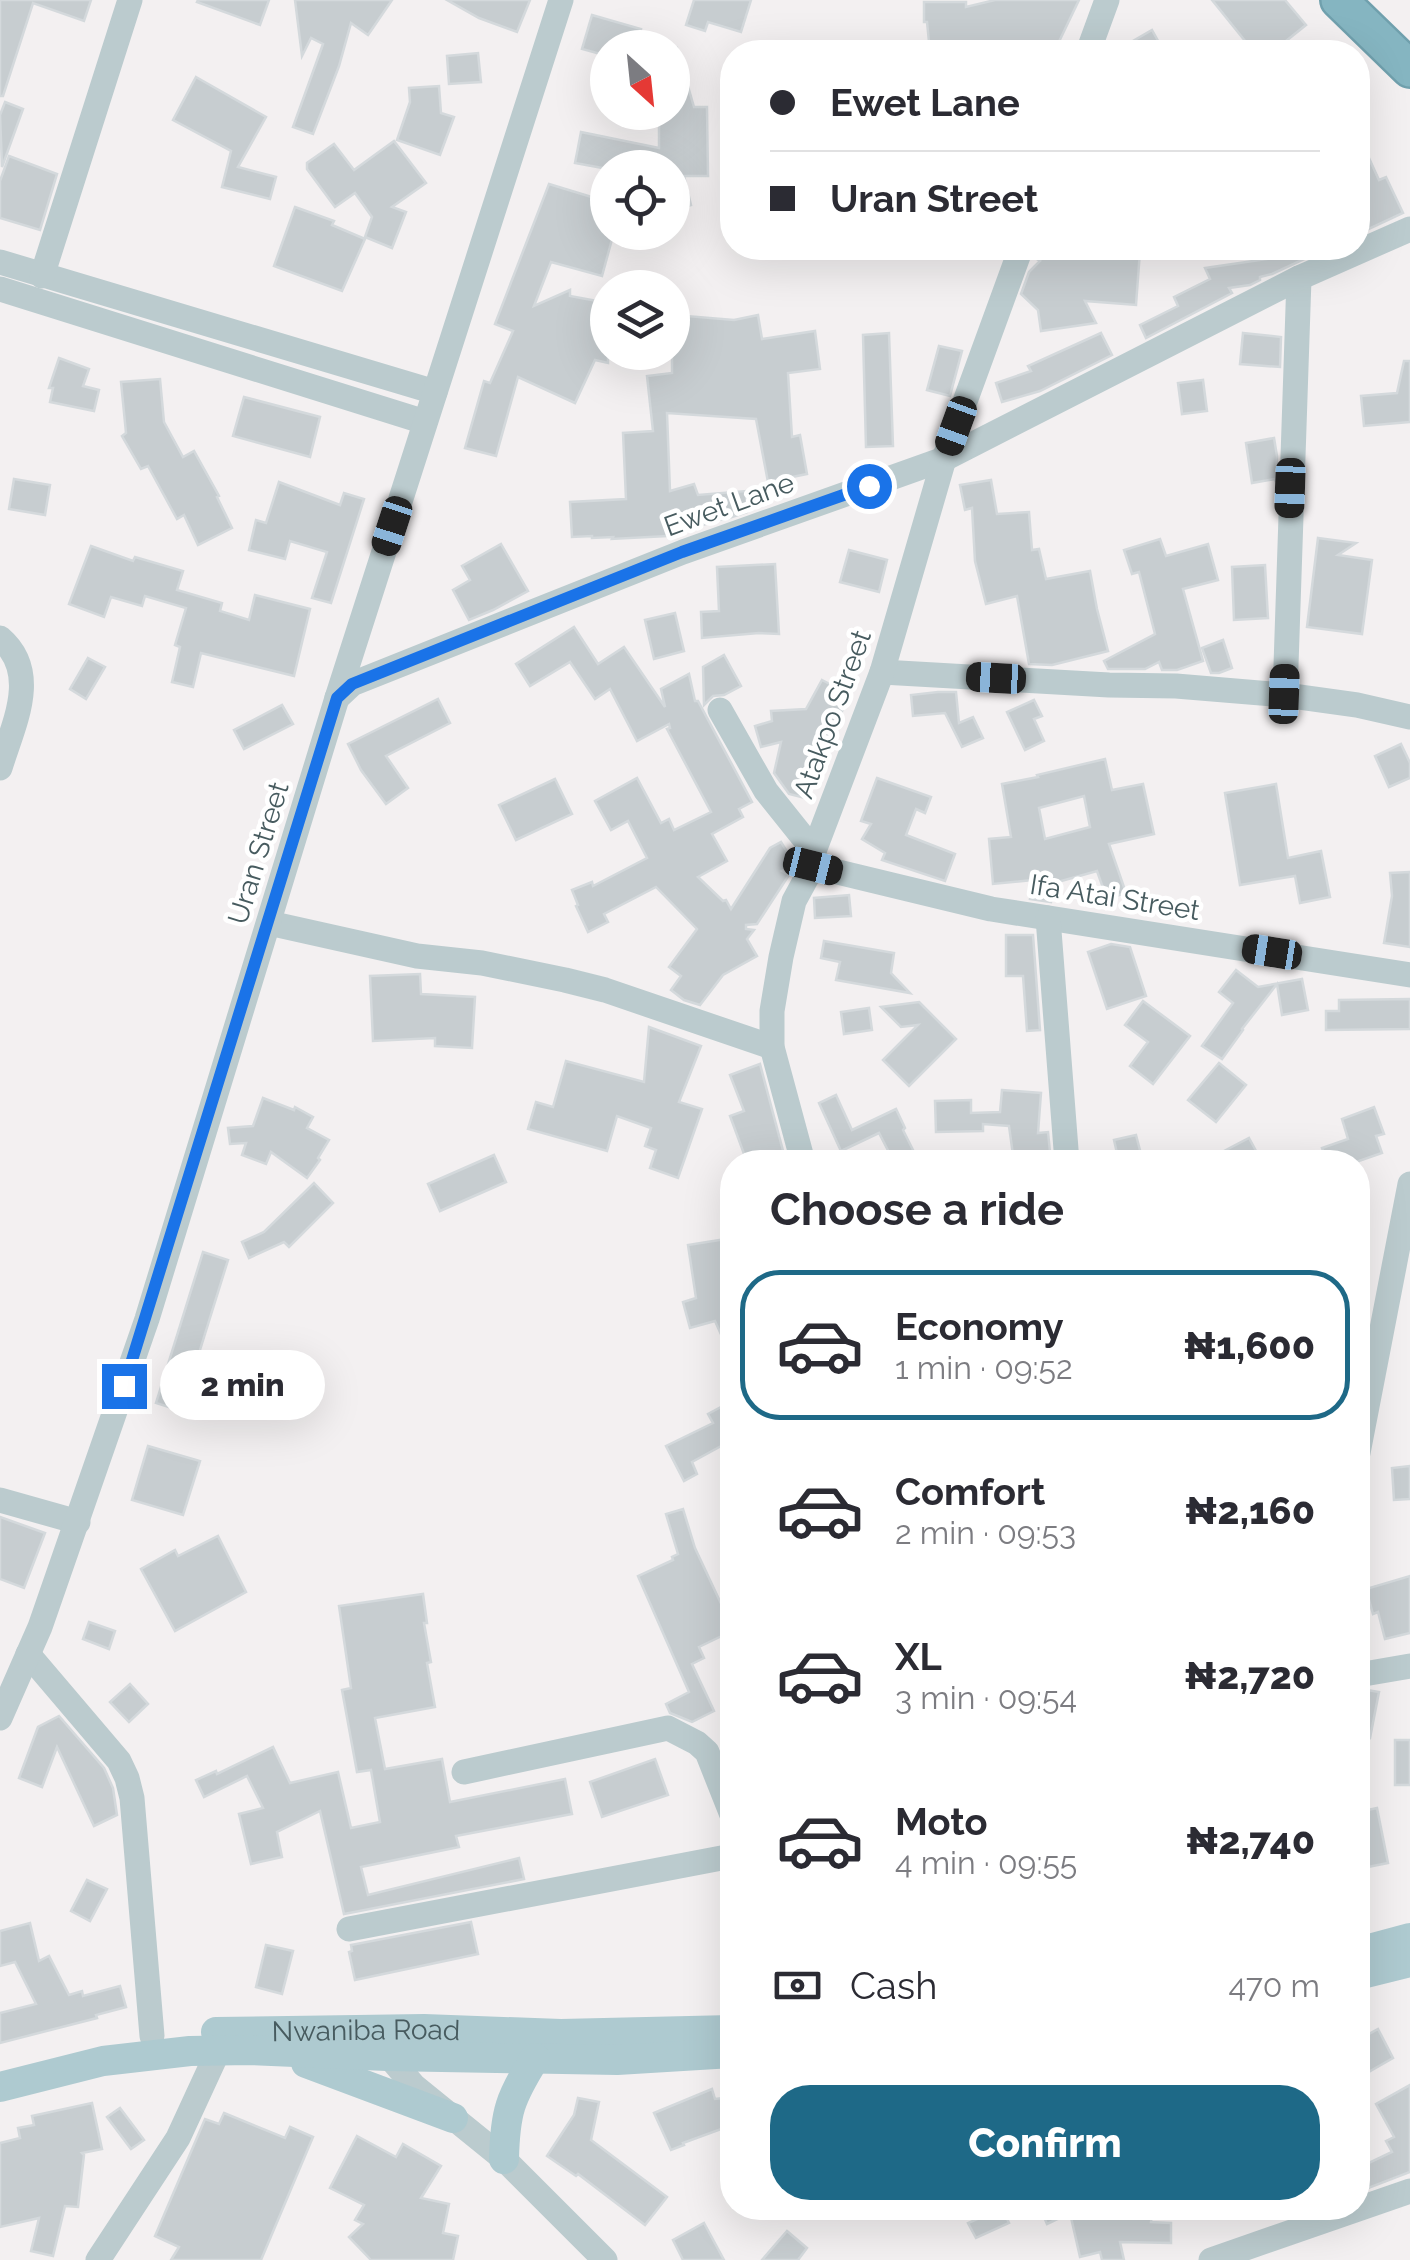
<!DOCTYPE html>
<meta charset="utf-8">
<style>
body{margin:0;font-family:Raleway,sans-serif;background:#f7f7f7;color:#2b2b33;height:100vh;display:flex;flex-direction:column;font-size:38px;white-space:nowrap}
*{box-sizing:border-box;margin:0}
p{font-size:32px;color:#7c7c81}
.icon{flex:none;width:55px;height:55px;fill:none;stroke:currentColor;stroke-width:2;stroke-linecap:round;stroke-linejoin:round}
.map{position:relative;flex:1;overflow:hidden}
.drawer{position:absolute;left:720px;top:1150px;width:650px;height:1070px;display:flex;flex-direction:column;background:#fff;border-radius:40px;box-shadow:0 10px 40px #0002}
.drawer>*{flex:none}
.top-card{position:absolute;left:720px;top:40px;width:650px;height:220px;border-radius:40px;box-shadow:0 10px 40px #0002;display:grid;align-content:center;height:220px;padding:0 50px;background:#fff}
.needle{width:65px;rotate:153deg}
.buttons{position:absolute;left:590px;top:30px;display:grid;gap:20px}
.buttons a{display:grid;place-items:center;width:100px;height:100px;border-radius:50%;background:#fff;box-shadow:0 10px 40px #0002;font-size:50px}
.end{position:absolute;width:45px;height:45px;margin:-22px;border:12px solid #1a73e8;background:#fff;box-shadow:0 0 0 5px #fff}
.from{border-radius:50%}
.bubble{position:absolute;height:70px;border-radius:35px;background:#fff;box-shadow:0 10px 40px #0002;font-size:32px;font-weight:800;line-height:70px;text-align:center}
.car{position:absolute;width:30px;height:60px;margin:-30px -15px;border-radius:12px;box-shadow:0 0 8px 2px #0007;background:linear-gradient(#222 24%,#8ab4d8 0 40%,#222 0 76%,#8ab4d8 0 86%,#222 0)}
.top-card b{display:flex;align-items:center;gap:35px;height:95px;font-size:38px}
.top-card b+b{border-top:2px solid #e1e1e2}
.top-card i{width:25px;height:25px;background:#2b2b33}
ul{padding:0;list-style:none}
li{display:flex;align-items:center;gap:30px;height:150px;margin:0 20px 15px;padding:0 30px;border:5px solid transparent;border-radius:40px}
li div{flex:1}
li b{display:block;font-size:38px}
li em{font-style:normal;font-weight:800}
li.active{border-color:#1e6987}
li>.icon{width:90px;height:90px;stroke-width:1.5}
h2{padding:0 50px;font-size:45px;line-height:120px}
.pay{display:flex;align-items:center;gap:25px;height:110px;padding:0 50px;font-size:38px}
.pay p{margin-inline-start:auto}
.primary-button{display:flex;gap:20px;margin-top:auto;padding:20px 50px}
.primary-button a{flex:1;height:115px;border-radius:40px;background:#1e6987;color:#fff;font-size:40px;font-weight:800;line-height:115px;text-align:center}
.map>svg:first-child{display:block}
</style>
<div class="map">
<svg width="1410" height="2260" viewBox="0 0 1410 2260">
<rect width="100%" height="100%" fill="#f3f0f1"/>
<g fill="#c7cdd0" stroke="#d4d9dc" stroke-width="2.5" fill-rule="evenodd">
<polygon points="0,0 91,0 84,21 33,3 3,96 0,96"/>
<polygon points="198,0 269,0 260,25 197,2"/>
<polygon points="295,0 392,0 368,35 351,23 339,66 313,134 293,127 323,44 311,38 302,56"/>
<polygon points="447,0 530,0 517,32 479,18"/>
<polygon points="694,0 751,0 741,32 708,22 705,31 686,25"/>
<polygon points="995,0 1079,0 1054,52 930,52 927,22 924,22 924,2 966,2 966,7"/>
<polygon points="1212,0 1285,0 1306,25 1281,45 1287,52 1254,52"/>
<polygon points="592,15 641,29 636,48 608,48 608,56 582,49"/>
<polygon points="1152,30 1162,48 1154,52 1114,52"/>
<polygon points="677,48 694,107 707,107 708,176 684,176 691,205 672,210 672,168 608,168 608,169 575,163 581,132 659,148 659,112 672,112 672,49"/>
<polygon points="478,53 481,82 449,84 447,56"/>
<polygon points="196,77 266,117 238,167 276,177 270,199 222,187 231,151 173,120"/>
<polygon points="439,86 441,113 454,117 440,155 397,140 410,102 409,88"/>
<polygon points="5,102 23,109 2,167 0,115"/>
<polygon points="1358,134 1379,180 1386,177 1403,213 1358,234"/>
<polygon points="394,141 426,183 392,207 406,212 392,248 365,237 372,217 355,193 335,207 307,169 307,163 334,144 354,170"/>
<polygon points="9,156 57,174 40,230 0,218 0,181"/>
<polygon points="549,184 608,202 608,232 614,232 602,276 551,262 534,306 570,290 570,296 608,303 608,363 595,360 575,403 518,377 496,456 465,448 484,381 490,383 513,331 495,324"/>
<polygon points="295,207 334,221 332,225 365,239 342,291 274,266"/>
<polygon points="1037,248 1096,248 1140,251 1136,305 1085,301 1096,323 1041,331 1038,310 1021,294 1029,272 1040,261 1035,258"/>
<polygon points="1270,248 1328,248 1272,274 1260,277 1260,280 1250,285 1229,288 1232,293 1146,338 1140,325 1178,306 1174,297 1210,279 1205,268 1273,258"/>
<polygon points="758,315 762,339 815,331 820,369 788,373 792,437 800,435 807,474 768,482 756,419 667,413 670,491 694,484 698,495 746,491 747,512 726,519 705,521 706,524 668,536 612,539 613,537 592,538 592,536 572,537 570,502 626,499 623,433 653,431 647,376 672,373 672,317 687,320 687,316 734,320"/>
<polygon points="889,333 893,446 866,447 863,335"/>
<polygon points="1101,333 1112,355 1040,391 1002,402 996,383 1031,371 1028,366"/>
<polygon points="1243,333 1281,337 1280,367 1240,364"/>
<polygon points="939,346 962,351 950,396 927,390"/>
<polygon points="59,358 89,369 83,386 99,390 94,411 50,402 53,388 49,388"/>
<polygon points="1404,361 1410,361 1410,422 1364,426 1361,396 1397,393"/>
<polygon points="160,379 164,422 183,457 194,451 219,496 217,497 232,528 198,545 184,515 177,519 148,466 141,469 122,436 126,433 121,382"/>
<polygon points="1203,380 1207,411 1182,414 1178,383"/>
<polygon points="244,397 320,417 310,457 233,436"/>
<polygon points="1274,438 1277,456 1276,482 1275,479 1252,483 1246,443"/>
<polygon points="14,479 50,485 45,515 9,509"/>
<polygon points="991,480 997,514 1029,512 1032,550 1039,549 1046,579 1090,571 1097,609 1108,651 1052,665 1029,664 1017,596 986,604 975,561 972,508 965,510 960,485"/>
<polygon points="279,482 340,505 344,493 364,499 331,603 312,598 327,552 290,541 285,559 249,550 256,520 266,523"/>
<polygon points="1318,538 1356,543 1338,555 1372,560 1362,634 1307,627"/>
<polygon points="1160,539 1166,556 1208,544 1218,580 1183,589 1203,661 1177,670 1162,670 1159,662 1145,669 1108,669 1104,661 1155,634 1139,572 1132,574 1124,550"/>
<polygon points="501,544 528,591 493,610 469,620 453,590 470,580 462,566"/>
<polygon points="91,546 133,561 135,557 183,571 177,590 222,603 220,611 249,620 255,595 310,609 294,676 201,653 193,687 172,682 180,647 175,645 186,608 145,596 142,606 111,597 104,617 69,604"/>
<polygon points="849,550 887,560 879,592 840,582"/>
<polygon points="775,564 779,634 759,633 702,638 701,612 719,611 717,567"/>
<polygon points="1265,565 1268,618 1234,620 1232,567"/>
<polygon points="675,613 684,651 654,659 645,620"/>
<polygon points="574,627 598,664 624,647 665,707 661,689 689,674 695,701 698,701 752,802 739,809 743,817 712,834 727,861 698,877 723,901 726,900 731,909 770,848 781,842 794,863 782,871 789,875 757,924 746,925 746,929 754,930 747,939 757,956 723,975 700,1005 684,1000 671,990 681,976 669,967 697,929 656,887 604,914 608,922 588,932 576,906 578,905 572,890 592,882 593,886 647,858 628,821 611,830 595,801 637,778 661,823 669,819 674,830 711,812 667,729 670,728 669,724 637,741 610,689 595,699 570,662 530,686 516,664"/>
<polygon points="1223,640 1232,668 1219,673 1211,673 1202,648"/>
<polygon points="724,655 741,686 724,695 713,696 704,705 703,667"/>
<polygon points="88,658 105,667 86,699 70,689"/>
<polygon points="822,680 851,695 826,740 819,736 805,798 789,794 774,773 781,742 761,747 755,726 772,721 771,711 806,709"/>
<polygon points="938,692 956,692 959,723 973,717 983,738 962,747 945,713 913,716 911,695"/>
<polygon points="438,699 450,723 386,756 408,788 386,804 361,770 348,744"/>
<polygon points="1034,700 1042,716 1034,719 1044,741 1025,750 1007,712"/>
<polygon points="282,705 293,724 244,749 234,730"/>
<polygon points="1401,744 1410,763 1410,778 1389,787 1375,756"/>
<path d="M1105,759L1112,790L1143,784L1154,834L1109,844L1126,893L1107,899L1097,871L1054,883L1051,902L1030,899L1033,880L993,884L989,839L1011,837L1002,784L1038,777L1037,775ZM1084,796L1090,827L1045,839L1039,808Z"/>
<polygon points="877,778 931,797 925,813 916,809 906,835 955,854 945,881 882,860 885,853 862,839 871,824 861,821"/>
<polygon points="555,779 572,814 516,840 499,805"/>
<polygon points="1276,784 1288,858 1321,851 1330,897 1300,903 1295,876 1240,885 1225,793"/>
<polygon points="1410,872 1410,947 1384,943 1392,896 1390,873"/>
<polygon points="849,895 851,916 815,918 814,898"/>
<polygon points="1006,935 1033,935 1040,1030 1027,1031 1023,976 1006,976"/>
<polygon points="824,941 894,953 891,973 910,993 836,980 840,962 821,958"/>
<polygon points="1111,944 1130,947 1146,996 1107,1009 1088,952"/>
<polygon points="1236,970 1258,987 1302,979 1308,1010 1282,1015 1277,984 1242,1029 1243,1030 1222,1059 1202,1046 1233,1003 1219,992"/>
<polygon points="420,974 421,994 475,997 472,1048 435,1046 435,1038 373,1041 370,976"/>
<polygon points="1410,999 1410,1029 1326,1030 1326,1011 1339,1011 1339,1000"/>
<polygon points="1143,1001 1190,1036 1153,1084 1130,1066 1148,1042 1125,1025"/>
<polygon points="919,1002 956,1039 909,1086 883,1060 918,1025 901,1027 881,1007"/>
<polygon points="869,1008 872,1030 844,1034 841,1012"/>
<polygon points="649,1027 701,1046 679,1102 702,1109 678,1178 650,1168 656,1150 645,1146 651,1128 617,1116 607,1151 528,1129 536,1102 553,1107 566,1061 644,1082"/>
<polygon points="1219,1063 1246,1085 1216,1122 1188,1100"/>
<polygon points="760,1064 786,1162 747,1162 730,1116 744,1111 730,1075"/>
<polygon points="1002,1090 1041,1093 1038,1133 1048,1132 1051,1162 1014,1162 1009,1126 983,1124 983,1131 936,1132 935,1101 971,1100 971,1113 1000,1112"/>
<polygon points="836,1095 852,1130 896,1109 905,1128 903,1130 919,1162 894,1162 879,1133 841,1151 819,1103"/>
<polygon points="263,1098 294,1110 295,1107 313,1117 307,1128 329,1140 318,1158 320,1160 307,1178 271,1152 266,1164 242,1155 246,1143 230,1144 228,1128 253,1126"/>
<polygon points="1374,1107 1384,1134 1376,1136 1382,1153 1356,1162 1327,1162 1322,1148 1348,1139 1342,1119"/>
<polygon points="1136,1135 1142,1158 1119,1162 1114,1140"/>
<polygon points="1249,1138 1262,1162 1203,1162"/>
<polygon points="494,1155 506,1182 440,1211 428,1184"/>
<polygon points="314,1183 333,1203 289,1247 284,1242 249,1258 242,1242 264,1232"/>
<polygon points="732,1238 732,1359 715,1321 690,1328 683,1302 696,1298 688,1245"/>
<polygon points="203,1252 228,1260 181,1411 156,1403"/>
<polygon points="732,1401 732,1440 692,1462 697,1474 684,1481 666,1446 713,1423 708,1414"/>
<polygon points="148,1446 200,1461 183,1515 132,1500"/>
<polygon points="1410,1466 1410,1499 1394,1500 1392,1468"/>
<polygon points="683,1509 695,1548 732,1627 732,1631 699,1647 704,1658 692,1664 714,1711 692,1722 670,1713 666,1704 689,1692 638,1576 673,1560 672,1557 678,1554 666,1514"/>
<polygon points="0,1517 45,1533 24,1588 0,1579"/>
<polygon points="218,1536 246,1592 175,1631 141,1569 175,1550 178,1556"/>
<polygon points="1410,1576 1410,1633 1385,1639 1378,1612 1373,1614 1366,1589"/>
<polygon points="423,1594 427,1623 424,1623 431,1662 427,1663 435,1707 375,1718 385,1769 442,1759 450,1802 565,1779 572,1814 456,1836 459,1847 361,1867 368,1895 519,1858 524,1879 344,1914 320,1811 277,1832 282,1857 251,1864 239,1814 263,1808 247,1776 204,1797 196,1780 216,1771 217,1774 273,1747 290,1783 338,1772 351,1828 380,1822 371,1770 357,1772 342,1690 351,1688 339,1606"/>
<polygon points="89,1622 115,1631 109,1649 83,1639"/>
<polygon points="130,1684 148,1704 129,1722 110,1702"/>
<polygon points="1367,1690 1379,1692 1370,1738 1358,1736 1358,1691"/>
<polygon points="59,1716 104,1768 113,1788 117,1815 94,1826 57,1747 42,1787 19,1778 38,1727"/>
<rect x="1395" y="1740" width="15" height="45"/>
<polygon points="655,1759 668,1795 602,1817 590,1782"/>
<polygon points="1377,1808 1388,1863 1358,1869 1358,1812"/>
<polygon points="87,1880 107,1889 90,1921 71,1911"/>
<polygon points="471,1922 478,1954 355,1980 349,1952 352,1951 351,1945"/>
<polygon points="30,1923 39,1961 49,1956 69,1995 82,1991 83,1996 120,1986 126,2007 96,2015 97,2018 0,2043 0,2013 36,2004 15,1962 0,1966 0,1931"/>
<polygon points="266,1945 293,1951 282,1994 256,1987"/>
<polygon points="1378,2029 1393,2058 1358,2078 1358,2040"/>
<polygon points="1410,2085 1410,2172 1358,2192 1358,2168 1392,2152 1386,2141 1394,2137 1376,2104"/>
<polygon points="712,2089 715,2099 732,2097 732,2154 721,2129 683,2143 684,2145 671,2150 654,2113"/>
<polygon points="578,2098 599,2102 591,2140 667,2197 645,2225 578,2174 576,2176 547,2156 574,2115"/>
<polygon points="92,2103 102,2149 82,2153 84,2155 78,2207 65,2206 53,2256 31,2251 39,2218 0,2227 0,2143 20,2138 18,2128 34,2125 32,2116"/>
<polygon points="120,2108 144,2140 131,2149 107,2117"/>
<polygon points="224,2113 285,2138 290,2127 313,2137 261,2260 171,2260 179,2247 155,2236 205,2119 219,2124"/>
<polygon points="357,2136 396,2157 403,2144 441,2166 421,2198 449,2204 443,2233 458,2236 453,2260 371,2260 349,2237 363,2224 355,2220 364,2205 330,2188"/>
<polygon points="1002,2208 1009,2223 976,2238 968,2223"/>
<polygon points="1040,2208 1125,2208 1126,2212 1152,2213 1151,2222 1171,2223 1171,2243 1120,2242 1124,2260 1102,2260 1100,2252 1080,2257 1070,2213 1047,2224"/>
<polygon points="704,2223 724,2260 683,2260 673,2240"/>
<polygon points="787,2231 807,2248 798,2260 762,2260"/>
</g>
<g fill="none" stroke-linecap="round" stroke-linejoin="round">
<defs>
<polyline id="highway" points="1339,0 1410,69"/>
</defs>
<use href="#highway" stroke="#70a0ad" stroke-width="40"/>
<g stroke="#bbcbce" stroke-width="25">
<polyline points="1088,52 1107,0"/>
<polyline points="0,262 435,392"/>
<polyline points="42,276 130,0"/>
<polyline points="0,289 425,422"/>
<path d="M0,638C41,673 13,725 0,768"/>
<polyline points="882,672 1109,685 1176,686 1285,695 1357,705 1410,717"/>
<polyline points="1285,695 1299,278"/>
<polyline points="337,698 352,684 683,552 944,459 1299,278 1410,229"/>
<polyline points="720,710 766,791 814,851"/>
<polyline points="813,866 991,909 1410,975"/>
<polyline points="1048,918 1067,1162"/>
<polyline points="269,923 417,956 482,963 565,980 605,990 772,1047"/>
<polyline points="803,1162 772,1047 772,1011 781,957 794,901 813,866 814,851 882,672 944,459 1021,248"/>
<polyline points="1358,1453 1410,1184"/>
<polyline points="0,1500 78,1522"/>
<polyline points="28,1654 119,1761 127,1778 132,1798 152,2036"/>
<polyline points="1358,1675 1410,1666"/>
<polyline points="0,1718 40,1627 147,1319 337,698 561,0"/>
<polyline points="464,1772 668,1728 697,1743 707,1752 732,1815"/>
<polyline points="349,1929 732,1856"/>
<polyline points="381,2047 414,2086 504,2159 605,2260"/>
<polyline points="98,2260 178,2138 226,2034"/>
<polyline points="1211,2260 1410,2191"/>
</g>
<g stroke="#aecad0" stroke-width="30">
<polyline points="1358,1952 1410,1938"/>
<polyline points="1358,1975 1410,1962"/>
<path id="s1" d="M216,2032L424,2029L561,2034L732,2030"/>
<polyline points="306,2063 453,2118"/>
<polyline points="0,2087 103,2061 190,2051 249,2050 387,2056 617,2060 732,2053"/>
<path d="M504,2159C505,2112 510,2098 535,2058"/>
</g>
<use href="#highway" stroke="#85b5c1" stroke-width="35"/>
</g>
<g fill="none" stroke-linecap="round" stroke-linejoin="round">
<polyline stroke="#1a73e8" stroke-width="12" points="124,1386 337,698 352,684 682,552 869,486"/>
</g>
<g text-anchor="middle" stroke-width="9" stroke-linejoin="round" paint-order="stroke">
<g font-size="28" fill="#475b5f" stroke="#fff">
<text transform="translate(729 504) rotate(-20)" y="10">Ewet Lane</text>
<text transform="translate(832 714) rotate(-70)" y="10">Atakpo Street</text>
<text transform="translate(258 853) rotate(-73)" y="10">Uran Street</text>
<text transform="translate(1115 897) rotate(9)" y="10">Ifa Atai Street</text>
<text dy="10" stroke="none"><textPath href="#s1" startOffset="150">Nwaniba Road</textPath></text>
</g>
</g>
</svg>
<div class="buttons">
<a><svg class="needle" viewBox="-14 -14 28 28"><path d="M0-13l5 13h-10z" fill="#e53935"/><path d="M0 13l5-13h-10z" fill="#7c7c81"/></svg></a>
<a><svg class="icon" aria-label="locate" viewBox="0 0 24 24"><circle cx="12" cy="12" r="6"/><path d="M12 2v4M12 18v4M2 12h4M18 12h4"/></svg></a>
<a><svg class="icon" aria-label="layers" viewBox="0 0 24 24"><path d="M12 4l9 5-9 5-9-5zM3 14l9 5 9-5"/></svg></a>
</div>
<i class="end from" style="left:869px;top:486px"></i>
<i class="end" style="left:124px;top:1386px"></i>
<div class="bubble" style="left:160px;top:1350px;width:165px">2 min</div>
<i class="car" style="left:956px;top:426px;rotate:200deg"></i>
<i class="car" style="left:1290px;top:488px;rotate:182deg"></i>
<i class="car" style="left:392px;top:526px;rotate:198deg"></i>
<i class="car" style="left:996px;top:678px;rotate:273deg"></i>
<i class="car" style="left:1284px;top:694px;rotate:2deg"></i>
<i class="car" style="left:813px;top:866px;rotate:104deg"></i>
<i class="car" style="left:1272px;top:952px;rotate:279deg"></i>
<div class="top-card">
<b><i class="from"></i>Ewet Lane</b>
<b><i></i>Uran Street</b>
</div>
<section class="drawer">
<h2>Choose a ride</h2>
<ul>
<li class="active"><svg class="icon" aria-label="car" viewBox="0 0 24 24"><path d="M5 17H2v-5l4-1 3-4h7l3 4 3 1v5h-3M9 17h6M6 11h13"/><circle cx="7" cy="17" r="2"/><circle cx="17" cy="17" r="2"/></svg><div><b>Economy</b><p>1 min · 09:52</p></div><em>₦1,600</em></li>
<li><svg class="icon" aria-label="car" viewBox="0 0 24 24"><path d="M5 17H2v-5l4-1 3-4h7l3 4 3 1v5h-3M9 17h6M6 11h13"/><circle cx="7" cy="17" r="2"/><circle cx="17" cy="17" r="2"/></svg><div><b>Comfort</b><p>2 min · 09:53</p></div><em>₦2,160</em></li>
<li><svg class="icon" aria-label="car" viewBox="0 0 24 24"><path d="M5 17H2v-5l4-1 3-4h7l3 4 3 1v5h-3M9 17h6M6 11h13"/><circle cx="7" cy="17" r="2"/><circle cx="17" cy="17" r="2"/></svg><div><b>XL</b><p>3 min · 09:54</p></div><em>₦2,720</em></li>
<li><svg class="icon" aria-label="car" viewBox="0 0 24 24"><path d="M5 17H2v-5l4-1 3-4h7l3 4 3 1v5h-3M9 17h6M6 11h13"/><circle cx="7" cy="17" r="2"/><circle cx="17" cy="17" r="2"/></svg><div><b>Moto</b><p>4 min · 09:55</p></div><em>₦2,740</em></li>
</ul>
<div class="pay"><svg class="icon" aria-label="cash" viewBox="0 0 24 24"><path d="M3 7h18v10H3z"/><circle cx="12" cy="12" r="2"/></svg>Cash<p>470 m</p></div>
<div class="primary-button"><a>Confirm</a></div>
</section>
</div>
